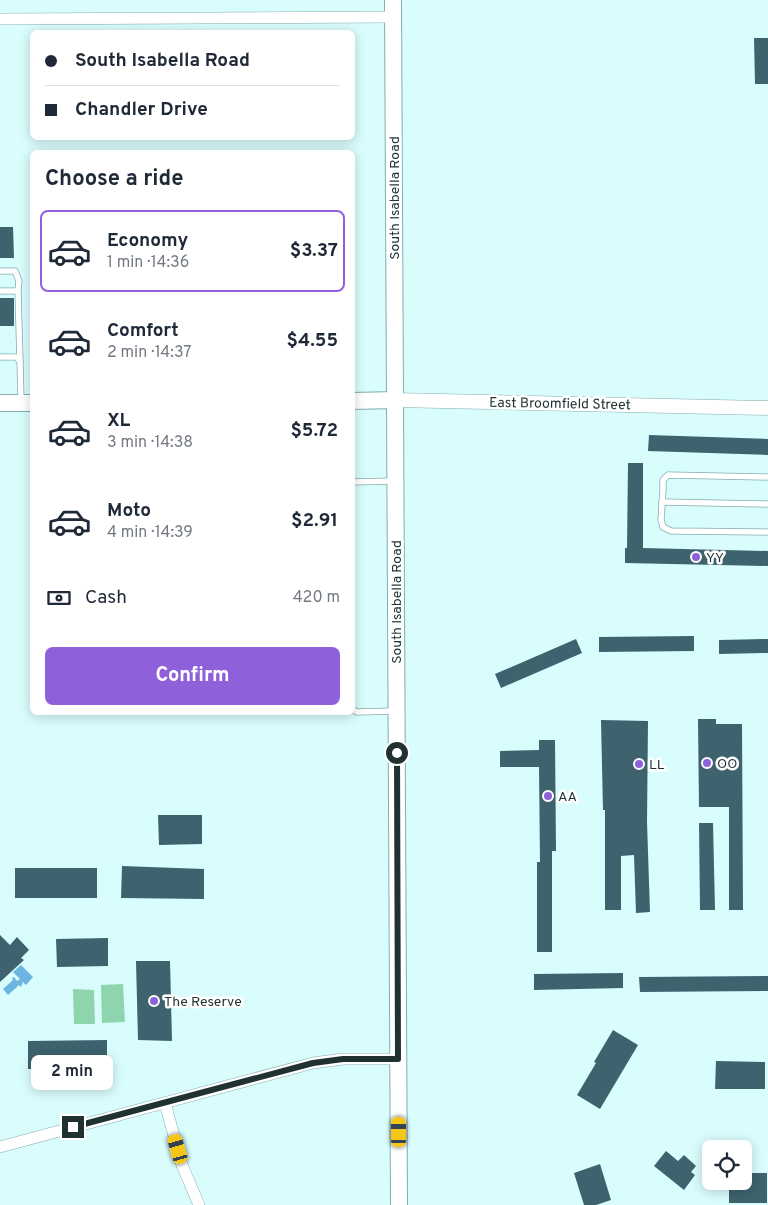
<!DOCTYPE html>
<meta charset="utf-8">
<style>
body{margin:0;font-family:Overpass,sans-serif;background:#f2f2f3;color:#1f2937;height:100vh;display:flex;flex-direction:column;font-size:19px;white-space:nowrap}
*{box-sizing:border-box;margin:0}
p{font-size:16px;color:#747a83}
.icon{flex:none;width:28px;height:28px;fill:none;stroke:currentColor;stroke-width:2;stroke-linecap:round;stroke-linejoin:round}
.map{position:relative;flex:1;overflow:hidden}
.details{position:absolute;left:30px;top:150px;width:325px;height:565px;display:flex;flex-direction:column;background:#fff;border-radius:8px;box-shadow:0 2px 12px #0003}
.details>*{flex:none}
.guide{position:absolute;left:30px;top:30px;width:325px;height:110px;border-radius:8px;box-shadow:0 2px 12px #0003;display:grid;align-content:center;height:110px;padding:0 15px;background:#fff}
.tools{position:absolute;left:702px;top:1140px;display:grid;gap:10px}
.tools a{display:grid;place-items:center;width:50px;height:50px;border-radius:8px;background:#fff;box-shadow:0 2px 12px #0003;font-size:25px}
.end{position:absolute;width:22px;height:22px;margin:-11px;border:6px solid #1f3131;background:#fff;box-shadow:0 0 0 2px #fff}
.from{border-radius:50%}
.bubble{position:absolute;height:35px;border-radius:8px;background:#fff;box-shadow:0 2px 12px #0003;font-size:16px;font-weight:700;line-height:35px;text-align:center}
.car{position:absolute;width:15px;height:30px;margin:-15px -8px;border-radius:6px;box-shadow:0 0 4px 1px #0007;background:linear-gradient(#f5c518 24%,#345 0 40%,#f5c518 0 76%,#345 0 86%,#f5c518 0)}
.guide b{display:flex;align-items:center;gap:18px;height:48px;font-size:19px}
.guide b+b{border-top:1px solid #e0e1e3}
.guide i{width:12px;height:12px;background:#1f2937}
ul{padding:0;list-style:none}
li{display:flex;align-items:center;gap:15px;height:82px;margin:0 10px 8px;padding:0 5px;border:2px solid transparent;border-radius:8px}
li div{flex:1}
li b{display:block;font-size:19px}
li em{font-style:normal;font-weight:700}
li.current{border-color:#8e61db}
li>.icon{width:45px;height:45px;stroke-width:1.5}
h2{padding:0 15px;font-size:22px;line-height:60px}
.pay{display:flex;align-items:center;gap:12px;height:55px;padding:0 15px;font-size:19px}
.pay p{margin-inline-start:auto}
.action{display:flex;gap:10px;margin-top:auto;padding:10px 15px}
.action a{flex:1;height:58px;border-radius:8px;background:#8e61db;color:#fff;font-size:20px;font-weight:700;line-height:58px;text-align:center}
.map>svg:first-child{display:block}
</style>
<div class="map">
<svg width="768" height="1205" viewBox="0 0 768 1205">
<rect width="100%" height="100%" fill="#d9fcfd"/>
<g fill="#8ed4ac">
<polygon points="123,984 125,1022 102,1023 101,985"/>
<polygon points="73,989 94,990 95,1024 74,1024"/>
</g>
<polygon fill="#6cb4e2" points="21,965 33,977 26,985 23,982 21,987 19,985 8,995 3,989 13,980 12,978 14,977 17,981 20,979 13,972"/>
<g fill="#3e636e">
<polygon points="754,38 768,38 768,84 755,84"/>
<polygon points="0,227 13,227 14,258 0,258"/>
<rect x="0" y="298" width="14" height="28"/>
<polygon points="649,435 768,439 768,455 648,451"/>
<polygon points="628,463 643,463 643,548 768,551 768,566 625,563 625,548 627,548"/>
<polygon points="694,636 694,651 599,652 599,637"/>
<polygon points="576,639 582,653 501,688 495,674"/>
<polygon points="768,639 768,653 719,654 719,640"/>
<polygon points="698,719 716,719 716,724 742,724 743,910 729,910 729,807 699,807"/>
<polygon points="601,720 648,721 647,822 650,912 636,913 634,855 621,856 621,910 605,910 605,810 603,810"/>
<polygon points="539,740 555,740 556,851 552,851 552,952 537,952 537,862 540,862 539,767 500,767 500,751 539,750"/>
<polygon points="158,815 202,815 202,844 159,845"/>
<polygon points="699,823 713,823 715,910 700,910"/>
<polygon points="122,866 204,869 204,899 121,898"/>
<rect x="15" y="868" width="82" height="30"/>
<polygon points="0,935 10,945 17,937 29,950 21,958 24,960 0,982"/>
<polygon points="108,938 108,966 57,967 56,939"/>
<polygon points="136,961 170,961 172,1041 138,1040"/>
<polygon points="623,973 623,988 534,990 534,974"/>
<polygon points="768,976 768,991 640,992 639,977"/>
<polygon points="613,1030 638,1045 600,1109 577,1095 596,1063 594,1062"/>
<polygon points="107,1040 107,1069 28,1069 28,1041"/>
<polygon points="716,1061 765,1062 765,1089 715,1089"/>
<polygon points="666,1151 678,1161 684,1155 696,1166 691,1172 695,1175 684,1190 654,1166"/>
<polygon points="600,1164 611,1200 596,1205 584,1205 574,1173"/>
<polygon points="744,1173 767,1173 767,1203 729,1203 729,1181 744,1181"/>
</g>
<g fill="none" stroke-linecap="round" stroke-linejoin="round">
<defs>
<g id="service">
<polyline points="0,271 15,271 19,281 18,291 20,361"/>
<polyline points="0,291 18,291"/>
<polyline points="0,357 16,357 20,361 21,402"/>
<polyline points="768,477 668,475 663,480 663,489 661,520 663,527 671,531 768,532"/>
<polyline points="352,482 393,481"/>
<polyline points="662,502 768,504"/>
<polyline points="352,709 357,712 395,711"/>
</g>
<g id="minor">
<polyline points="0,19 393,17"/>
<polyline points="165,1103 182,1165 199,1205"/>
<polyline points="0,1147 313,1063 343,1059 399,1059"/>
</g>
<polyline id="tertiary" points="395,400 768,408"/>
<g id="secondary">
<polyline points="393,0 399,1205"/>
<polyline points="352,401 395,400"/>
<polyline points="0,403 32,403"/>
</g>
</defs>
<use href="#service" stroke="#83adae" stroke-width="7"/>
<use href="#minor" stroke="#83adae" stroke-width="12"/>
<use href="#tertiary" stroke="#83adae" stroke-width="15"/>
<use href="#secondary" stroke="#83adae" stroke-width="18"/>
<use href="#service" stroke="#fff" stroke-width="5.5"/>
<use href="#minor" stroke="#fff" stroke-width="11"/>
<use href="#tertiary" stroke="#fff" stroke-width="14"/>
<use href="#secondary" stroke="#fff" stroke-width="16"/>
</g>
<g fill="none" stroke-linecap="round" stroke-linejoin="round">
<polyline stroke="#1f3131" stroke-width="6" points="73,1127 313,1063 343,1059 398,1059 397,753"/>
</g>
<g fill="#8e61db" stroke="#fff" stroke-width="2">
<circle cx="696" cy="557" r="5"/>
<circle cx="707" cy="763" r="5"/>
<circle cx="639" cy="764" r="5"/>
<circle cx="548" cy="796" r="5"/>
<circle cx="154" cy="1001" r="5"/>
</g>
<g text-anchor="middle" stroke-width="5" stroke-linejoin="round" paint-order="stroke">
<g font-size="14" fill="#1f3131" stroke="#fff">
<text transform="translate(394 198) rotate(-90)" y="5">South Isabella Road</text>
<text transform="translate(560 403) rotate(1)" y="5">East Broomfield Street</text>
<text transform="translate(396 602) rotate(-90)" y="5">South Isabella Road</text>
</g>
<g font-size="14" fill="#1f3131" stroke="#fff" text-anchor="start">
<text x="706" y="562">YY</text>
<text x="717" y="768">OO</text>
<text x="649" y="769">LL</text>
<text x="558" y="801">AA</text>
<text x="164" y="1006">The Reserve</text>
</g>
</g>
</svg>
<div class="tools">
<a><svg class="icon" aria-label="locate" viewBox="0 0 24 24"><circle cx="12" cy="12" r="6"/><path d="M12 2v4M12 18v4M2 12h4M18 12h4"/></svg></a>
</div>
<i class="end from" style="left:397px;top:753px"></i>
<i class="end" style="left:73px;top:1127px"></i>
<div class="bubble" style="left:31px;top:1055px;width:82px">2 min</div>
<i class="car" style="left:399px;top:1132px;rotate:0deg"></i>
<i class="car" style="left:178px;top:1149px;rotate:344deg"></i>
<div class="guide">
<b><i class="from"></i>South Isabella Road</b>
<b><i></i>Chandler Drive</b>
</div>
<section class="details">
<h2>Choose a ride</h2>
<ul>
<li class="current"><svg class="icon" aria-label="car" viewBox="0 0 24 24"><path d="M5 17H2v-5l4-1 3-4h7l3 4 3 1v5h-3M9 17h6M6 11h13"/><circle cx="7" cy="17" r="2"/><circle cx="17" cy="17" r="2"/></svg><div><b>Economy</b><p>1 min · 14:36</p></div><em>$3.37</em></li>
<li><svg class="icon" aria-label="car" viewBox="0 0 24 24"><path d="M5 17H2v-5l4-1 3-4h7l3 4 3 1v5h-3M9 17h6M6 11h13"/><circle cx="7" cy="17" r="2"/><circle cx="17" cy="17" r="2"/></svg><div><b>Comfort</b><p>2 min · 14:37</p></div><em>$4.55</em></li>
<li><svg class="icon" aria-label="car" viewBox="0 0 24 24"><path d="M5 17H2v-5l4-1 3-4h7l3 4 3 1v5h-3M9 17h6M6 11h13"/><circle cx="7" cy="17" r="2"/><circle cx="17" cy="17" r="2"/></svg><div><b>XL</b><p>3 min · 14:38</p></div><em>$5.72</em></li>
<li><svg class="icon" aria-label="car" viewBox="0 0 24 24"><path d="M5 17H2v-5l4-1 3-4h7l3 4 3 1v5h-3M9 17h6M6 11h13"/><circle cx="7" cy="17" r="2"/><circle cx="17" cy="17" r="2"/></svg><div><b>Moto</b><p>4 min · 14:39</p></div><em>$2.91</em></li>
</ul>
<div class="pay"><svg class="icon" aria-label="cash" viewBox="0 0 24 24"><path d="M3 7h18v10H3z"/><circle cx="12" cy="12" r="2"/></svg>Cash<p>420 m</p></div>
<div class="action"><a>Confirm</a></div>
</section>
</div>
